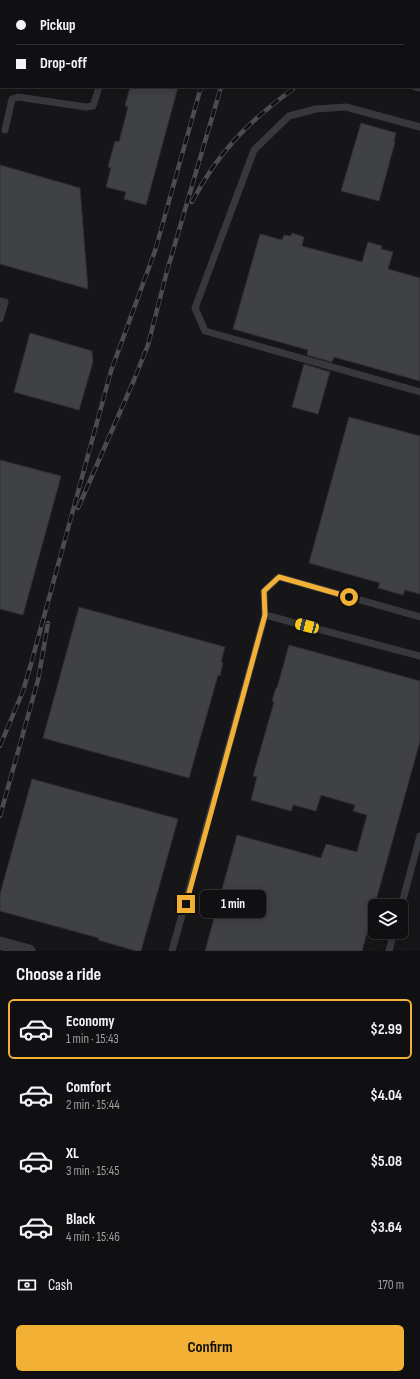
<!DOCTYPE html>
<meta charset="utf-8">
<style>
body{margin:0;font-family:"Sofia Sans Condensed",sans-serif;background:#1e1e20;color:#f1f3f6;height:100vh;display:flex;flex-direction:column;font-size:15px;white-space:nowrap}
*{box-sizing:border-box;margin:0}
p{font-size:13px;color:#9c9d9f}
.icon{flex:none;width:22px;height:22px;fill:none;stroke:currentColor;stroke-width:2;stroke-linecap:round;stroke-linejoin:round}
.map{position:relative;height:951px;overflow:hidden}
.side{display:flex;flex-direction:column;background:#101012;flex:1}
.side>*{flex:none}
.top-card{position:absolute;left:0px;top:0px;width:420px;height:88px;box-shadow:0 2px 10px #0003,0 0 0 1px #303032;display:grid;align-content:center;height:88px;padding:0 16px;background:#101012}
.buttons{position:absolute;left:368px;top:899px;display:grid;gap:8px}
.buttons a{display:grid;place-items:center;width:40px;height:40px;border-radius:6px;background:#101012;box-shadow:0 2px 10px #0003,0 0 0 1px #303032;font-size:20px}
.end{position:absolute;width:18px;height:18px;margin:-9px;border:5px solid #f2b134;background:#111;box-shadow:0 0 0 2px #111}
.from{border-radius:50%}
.bubble{position:absolute;height:28px;border-radius:6px;background:#101012;box-shadow:0 2px 10px #0003,0 0 0 1px #303032;font-size:13px;font-weight:700;line-height:28px;text-align:center}
.car{position:absolute;width:12px;height:24px;margin:-12px -6px;border-radius:5px;box-shadow:0 0 3px 1px #0007;background:linear-gradient(#f5c518 24%,#345 0 40%,#f5c518 0 76%,#345 0 86%,#f5c518 0)}
.top-card b{display:flex;align-items:center;gap:14px;height:38px;font-size:15px}
.top-card b+b{border-top:1px solid #303032}
.top-card i{width:10px;height:10px;background:#f1f3f6}
ul{padding:0;list-style:none}
li{display:flex;align-items:center;gap:12px;height:60px;margin:0 8px 6px;padding:0 8px;border:2px solid transparent;border-radius:6px}
li div{flex:1}
li b{display:block;font-size:15px}
li em{font-style:normal;font-weight:700}
li.current{border-color:#f2b134}
li>.icon{width:36px;height:36px;stroke-width:1.5}
h2{padding:0 16px;font-size:18px;line-height:48px}
.pay{display:flex;align-items:center;gap:10px;height:44px;padding:0 16px;font-size:15px}
.pay p{margin-inline-start:auto}
.button{display:flex;gap:8px;margin-top:auto;padding:8px 16px}
.button a{flex:1;height:46px;border-radius:6px;background:#f2b134;color:#111;font-size:16px;font-weight:700;line-height:46px;text-align:center}
.map>svg:first-child{display:block}
</style>
<div class="map">
<svg width="420" height="951" viewBox="0 0 420 951">
<rect width="100%" height="100%" fill="#161618"/>
<g fill="#404145" stroke="#303034">
<polygon points="130,87 178,87 146,205 124,199 126,192 106,187 111,168 108,167 115,141 119,142 128,107 125,106"/>
<polygon points="361,123 396,133 394,141 395,142 379,201 341,191"/>
<polygon points="0,165 80,188 88,289 0,264"/>
<polygon points="292,233 304,237 302,246 362,262 368,242 382,246 381,249 393,252 388,269 420,278 420,381 334,357 332,362 307,355 308,350 233,329 260,234 282,240 284,235 291,236"/>
<polygon points="30,333 92,351 93,362 79,410 14,392"/>
<polygon points="304,364 330,372 318,414 292,407"/>
<polygon points="349,417 420,436 420,594 405,590 403,595 378,588 380,583 309,563"/>
<polygon points="0,460 61,476 23,615 0,609"/>
<polygon points="79,607 225,647 221,662 223,663 220,676 218,675 189,778 43,738"/>
<polygon points="289,645 420,681 420,741 362,951 205,951 237,835 321,858 326,844 357,852 367,815 353,811 355,805 321,795 316,811 293,805 291,811 251,800 257,777 253,776 274,702 272,701 276,688 277,688"/>
<polygon points="32,779 178,819 141,951 136,951 98,940 99,938 0,911 0,894"/>
</g>
<g fill="none" stroke-linecap="round" stroke-linejoin="round">
<g stroke="#37383d" stroke-width="7">
<polyline points="6,1 6,0"/>
<polyline points="122,1 122,0"/>
<polyline points="282,1 282,0"/>
<polyline points="0,21 1,17"/>
<polyline points="415,87 420,88"/>
<polyline points="420,127 346,107 316,109 289,116 254,150 195,308 205,331 420,392"/>
<polyline points="5,130 12,99 18,97 86,107 93,106 99,87"/>
<polyline points="0,301 5,302 0,319"/>
<polyline points="265,615 420,656"/>
<polyline points="401,907 420,836"/>
<polyline points="172,951 265,615 264,591 279,577 420,617"/>
<polyline points="389,951 394,932"/>
</g>
<polyline stroke="#37383d" stroke-width="13" points="0,943 29,951"/>
<defs>
<g id="rail">
<path d="M192,202C218,152 248,122 293,89"/>
<polyline points="78,508 134,380 148,345 167,271 221,87"/>
<polyline points="0,746 23,691 31,664 111,371 155,251 201,87"/>
<polyline points="0,816 38,680 48,623"/>
</g>
</defs>
<use href="#rail" stroke="#4a4c52" stroke-width="4.5"/>
<use href="#rail" stroke="#111113" stroke-width="3" stroke-dasharray="9" stroke-linecap="butt"/>
</g>
<g fill="none" stroke-linecap="round" stroke-linejoin="round">
<polyline stroke="#f2b134" stroke-width="5" points="186,904 265,615 264,591 279,577 349,597"/>
</g>
</svg>
<div class="buttons">
<a><svg class="icon" aria-label="layers" viewBox="0 0 24 24"><path d="M12 4l9 5-9 5-9-5zM3 14l9 5 9-5"/></svg></a>
</div>
<i class="end from" style="left:349px;top:597px"></i>
<i class="end" style="left:186px;top:904px"></i>
<div class="bubble" style="left:200px;top:890px;width:66px">1 min</div>
<i class="car" style="left:307px;top:626px;rotate:285deg"></i>
<div class="top-card">
<b><i class="from"></i>Pickup</b>
<b><i></i>Drop-off</b>
</div>
</div>
<section class="side">
<h2>Choose a ride</h2>
<ul>
<li class="current"><svg class="icon" aria-label="car" viewBox="0 0 24 24"><path d="M5 17H2v-5l4-1 3-4h7l3 4 3 1v5h-3M9 17h6M6 11h13"/><circle cx="7" cy="17" r="2"/><circle cx="17" cy="17" r="2"/></svg><div><b>Economy</b><p>1 min · 15:43</p></div><em>$2.99</em></li>
<li><svg class="icon" aria-label="car" viewBox="0 0 24 24"><path d="M5 17H2v-5l4-1 3-4h7l3 4 3 1v5h-3M9 17h6M6 11h13"/><circle cx="7" cy="17" r="2"/><circle cx="17" cy="17" r="2"/></svg><div><b>Comfort</b><p>2 min · 15:44</p></div><em>$4.04</em></li>
<li><svg class="icon" aria-label="car" viewBox="0 0 24 24"><path d="M5 17H2v-5l4-1 3-4h7l3 4 3 1v5h-3M9 17h6M6 11h13"/><circle cx="7" cy="17" r="2"/><circle cx="17" cy="17" r="2"/></svg><div><b>XL</b><p>3 min · 15:45</p></div><em>$5.08</em></li>
<li><svg class="icon" aria-label="car" viewBox="0 0 24 24"><path d="M5 17H2v-5l4-1 3-4h7l3 4 3 1v5h-3M9 17h6M6 11h13"/><circle cx="7" cy="17" r="2"/><circle cx="17" cy="17" r="2"/></svg><div><b>Black</b><p>4 min · 15:46</p></div><em>$3.64</em></li>
</ul>
<div class="pay"><svg class="icon" aria-label="cash" viewBox="0 0 24 24"><path d="M3 7h18v10H3z"/><circle cx="12" cy="12" r="2"/></svg>Cash<p>170 m</p></div>
<div class="button"><a>Confirm</a></div>
</section>
